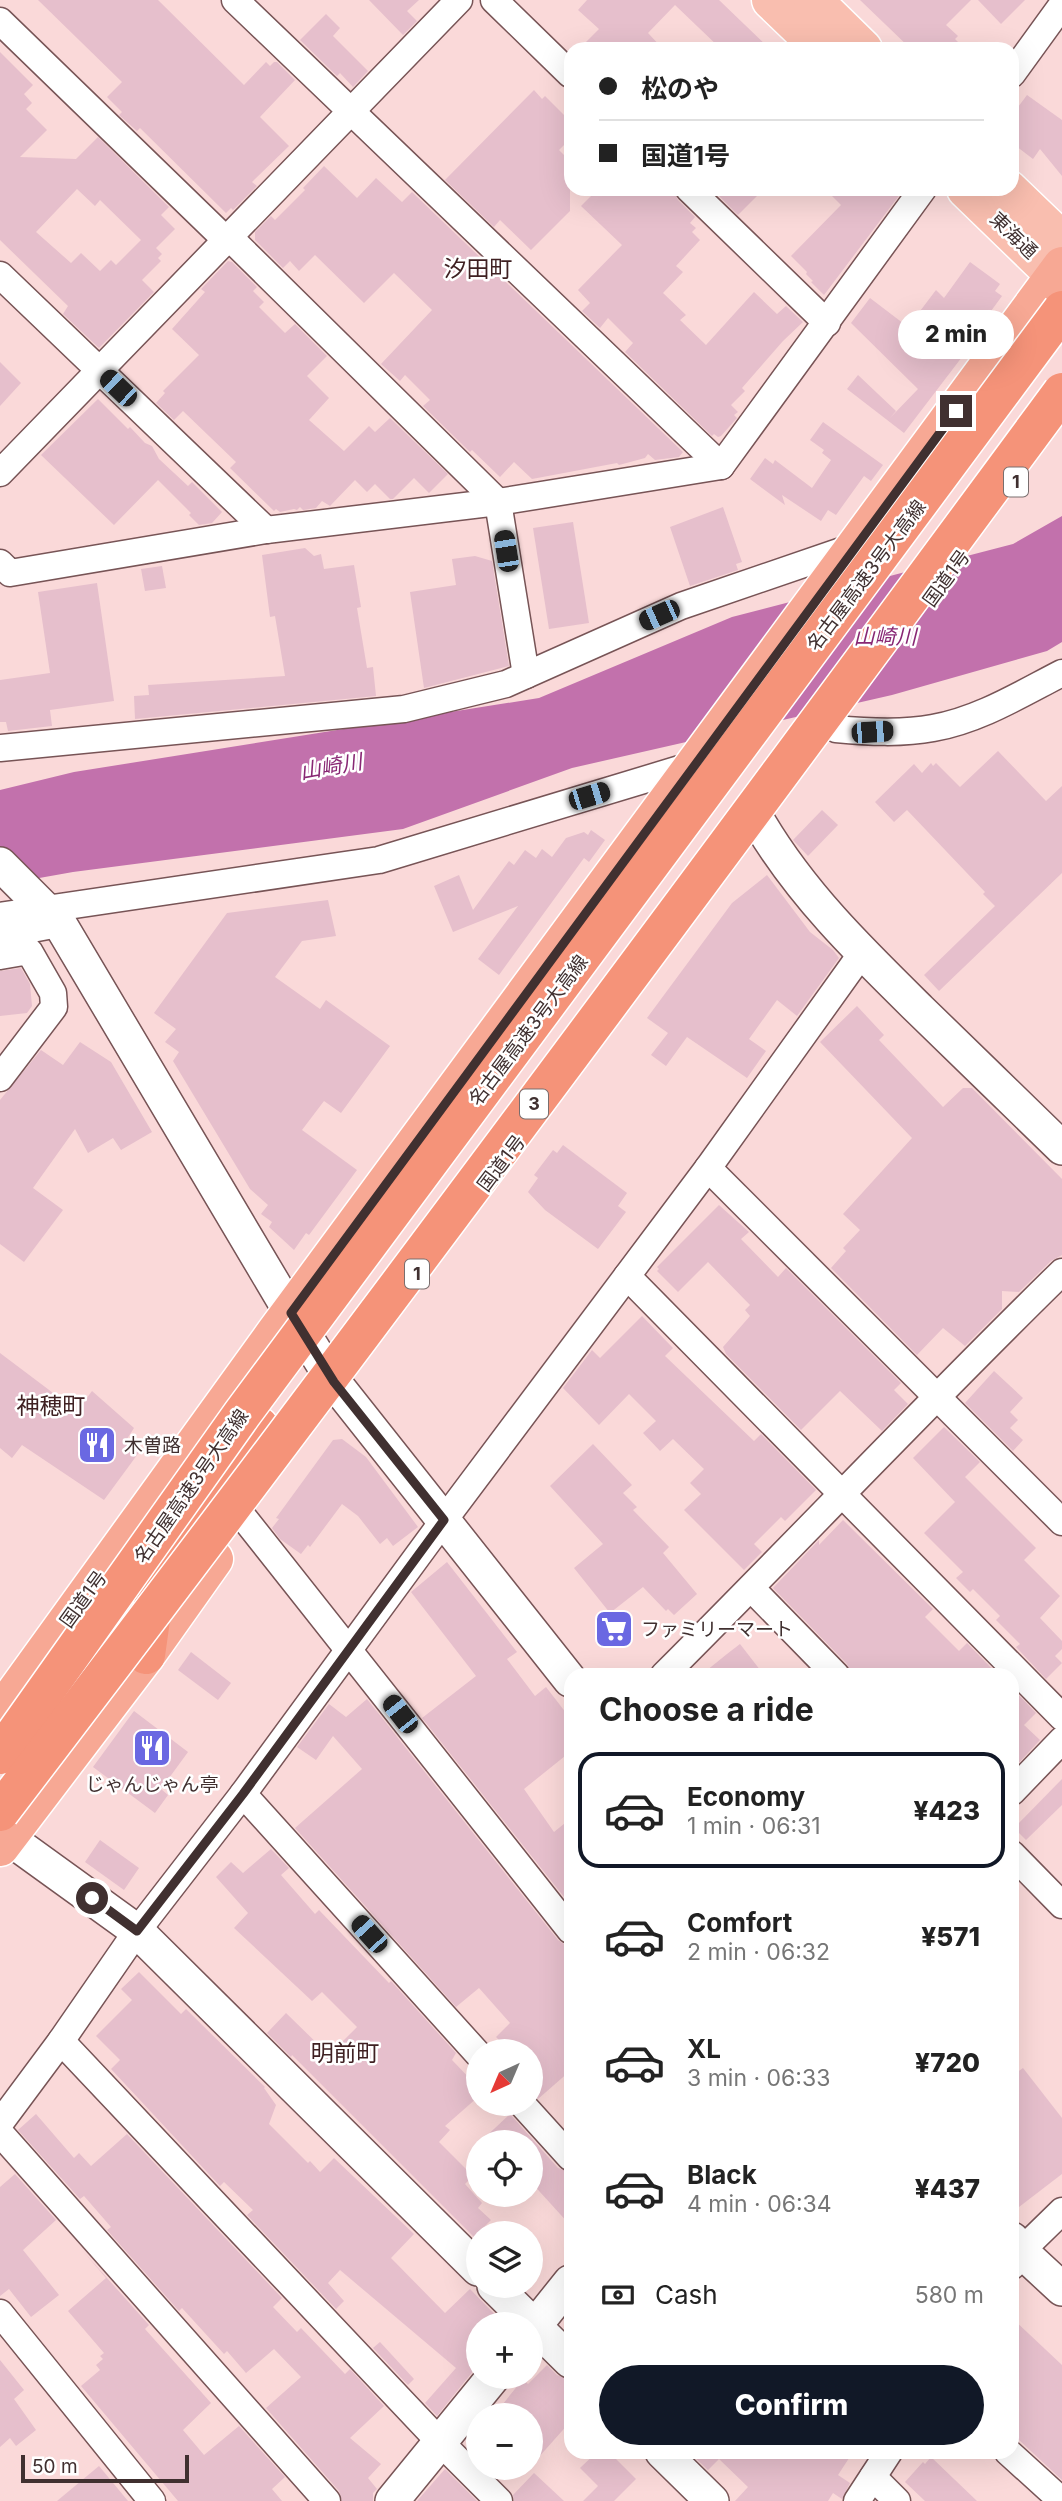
<!DOCTYPE html>
<meta charset="utf-8">
<style>
body{margin:0;font-family:Inter,"Noto Sans JP",sans-serif;background:#f2f2f2;color:#222;height:100vh;display:flex;flex-direction:column;font-size:26px;white-space:nowrap}
*{box-sizing:border-box;margin:0}
p{font-size:23px;color:#767676}
.icon{flex:none;width:38px;height:38px;fill:none;stroke:currentColor;stroke-width:2;stroke-linecap:round;stroke-linejoin:round}
.map{position:relative;flex:1;overflow:hidden}
.drawer{position:absolute;left:564px;top:1668px;width:455px;height:791px;display:flex;flex-direction:column;background:#fff;border-radius:21px;box-shadow:0 7px 28px #0002}
.drawer>*{flex:none}
.banner{position:absolute;left:564px;top:42px;width:455px;height:154px;border-radius:21px;box-shadow:0 7px 28px #0002;display:grid;align-content:center;height:154px;padding:0 35px;background:#fff}
.needle{width:46px;rotate:224deg}
.buttons{position:absolute;left:466px;top:2039px;display:grid;gap:14px}
.buttons a{display:grid;place-items:center;width:77px;height:77px;border-radius:50%;background:#fff;box-shadow:0 7px 28px #0002;font-size:35px}
.scale{position:absolute;left:21px;bottom:18px;width:168px;box-sizing:border-box;padding-left:7px;border:4px solid #403030;border-top:0;font-size:19px;line-height:24px;white-space:nowrap;color:#403030;-webkit-text-stroke:5px #fff;paint-order:stroke}
.end{position:absolute;width:32px;height:32px;margin:-16px;border:9px solid #403030;background:#fff;box-shadow:0 0 0 4px #fff}
.from{border-radius:50%}
.bubble{position:absolute;height:49px;border-radius:24px;background:#fff;box-shadow:0 7px 28px #0002;font-size:23px;font-weight:800;line-height:49px;text-align:center}
.car{position:absolute;width:21px;height:42px;margin:-21px -10px;border-radius:9px;box-shadow:0 0 5px 2px #0007;background:linear-gradient(#222 24%,#8ab4d8 0 40%,#222 0 76%,#8ab4d8 0 86%,#222 0)}
.banner b{display:flex;align-items:center;gap:24px;height:66px;font-size:26px}
.banner b+b{border-top:2px solid #e0e0e0}
.banner i{width:18px;height:18px;background:#222}
ul{padding:0;list-style:none}
li{display:flex;align-items:center;gap:21px;height:116px;margin:0 14px 10px;padding:0 21px;border:4px solid transparent;border-radius:21px}
li div{flex:1}
li b{display:block;font-size:26px}
li em{font-style:normal;font-weight:800}
li.on{border-color:#111827}
li>.icon{width:63px;height:63px;stroke-width:1.5}
h2{padding:0 35px;font-size:32px;line-height:84px}
.pay{display:flex;align-items:center;gap:18px;height:77px;padding:0 35px;font-size:26px}
.pay p{margin-inline-start:auto}
.button{display:flex;gap:14px;margin-top:auto;padding:14px 35px}
.button a{flex:1;height:80px;border-radius:42px;background:#111827;color:#fff;font-size:28px;font-weight:800;line-height:80px;text-align:center}
.map>svg:first-child{display:block}
</style>
<div class="map">
<svg width="1062" height="2501" viewBox="0 0 1062 2501">
<rect width="100%" height="100%" fill="#fad9d9"/>
<polygon fill="#c271ac" points="1062,516 1062,642 1047,651 892,695 572,768 403,829 73,872 0,885 0,790 74,772 539,698 732,617 1013,544"/>
<g fill="#e6bfcc" fill-rule="evenodd">
<polygon points="38,0 158,0 244,85 266,62 270,66 274,62 277,62 295,80 260,117 289,146 252,182 257,186 233,210 231,208 226,213 140,128 137,131 119,115 122,112 107,97 122,82"/>
<polygon points="369,0 419,0 407,11 417,21 403,35"/>
<polygon points="587,0 719,0 770,49 721,49 675,5 648,33 663,49 579,49 599,29 578,10"/>
<polygon points="860,0 971,0 946,25 958,36 955,39 965,49 911,49"/>
<polygon points="978,0 1025,0 1001,24"/>
<polygon points="326,14 340,28 333,36 368,71 353,87 340,73 337,76 300,40"/>
<path d="M0,52L33,85L24,94L32,103L26,109L47,130L20,157L76,159L98,137L169,207L161,215L175,229L156,248L162,254L158,258L161,261L142,280L154,292L99,348L63,314L68,306L0,240ZM77,189L95,206L100,200L141,240L116,265L111,260L100,271L81,253L71,263L36,232Z"/>
<polygon points="534,90 542,99 545,96 570,121 570,139 559,150 570,161 570,211 531,250 500,220 494,227 445,180"/>
<polygon points="1027,95 1062,120 1062,176 1040,149 1033,159 1012,143 1012,115"/>
<polygon points="324,166 357,198 376,178 402,202 412,192 683,452 679,457 655,460 648,454 645,458 619,465 617,463 532,479 514,462 500,477 472,450 470,452 423,406 430,400 405,375 400,381 381,364 432,310 394,273 364,303 315,255 299,271 290,261 283,268 255,240 255,232 271,216 275,220 305,190 303,188"/>
<polygon points="598,189 672,189 678,200 695,217 690,223 696,228 692,232 700,240 676,266 683,272 663,293 686,315 680,320 706,345 754,292 777,314 786,306 803,322 783,341 742,388 745,391 731,405 738,412 734,415 737,418 721,436 718,437 714,434 712,436 625,352 633,343 608,318 600,328 582,311 590,303 578,290 622,245 581,206"/>
<polygon points="712,189 764,189 738,215"/>
<polygon points="825,189 904,189 824,295 811,282 813,281 806,274 807,272 791,256 841,205"/>
<polygon points="228,261 232,262 257,287 253,291 264,302 259,307 285,333 295,324 327,356 307,376 329,398 309,420 344,451 369,426 375,432 390,418 448,474 429,493 414,478 393,499 390,499 375,484 367,492 355,480 330,506 322,501 316,508 303,510 300,507 297,510 294,509 280,512 276,509 274,511 230,468 236,462 183,411 174,420 156,403 165,393 163,391 199,355 172,329 205,292 201,289"/>
<polygon points="970,262 1000,284 995,291 1002,296 975,333 978,336 904,433 847,389 858,375 896,411 890,418 918,389 851,323 870,298 908,327 936,290 944,298"/>
<polygon points="0,362 21,383 0,406"/>
<polygon points="98,399 128,429 130,427 145,443 152,446 159,459 188,486 192,482 222,512 212,523 199,525 189,515 191,513 158,480 114,525 41,455"/>
<polygon points="823,422 883,465 871,481 864,476 836,515 828,510 821,521 782,495 785,505 750,479 765,458 773,464 775,460 812,488 831,460 822,453 824,450 810,440"/>
<polygon points="723,507 742,562 736,564 738,570 690,586 670,527"/>
<polygon points="573,522 589,623 549,629 533,528"/>
<polygon points="305,548 314,556 321,554 324,569 354,565 361,607 357,608 367,668 373,667 376,696 135,719 134,696 149,695 148,685 285,676 275,616 270,617 262,555"/>
<polygon points="475,556 492,561 509,666 424,688 410,592 456,585 452,559"/>
<polygon points="162,566 166,588 145,591 141,569"/>
<polygon points="97,583 114,701 50,710 52,726 8,731 6,722 0,722 0,680 50,673 38,592"/>
<polygon points="998,751 1046,801 1062,786 1062,873 939,991 924,975 995,906 983,894 985,892 907,810 894,822 875,802 914,764 922,773 931,763 933,766 936,763 960,787"/>
<polygon points="822,810 838,825 808,856 793,840"/>
<polygon points="591,830 605,840 589,862 584,858 499,975 478,959 518,906 453,932 434,886 459,875 473,910 509,861 514,865 525,850 536,858 542,849 552,857 566,838 584,832 588,835"/>
<polygon points="767,875 810,932 833,950 839,958 797,1016 777,1000 749,1039 766,1051 747,1078 687,1037 666,1066 651,1055 668,1033 647,1018 732,903"/>
<polygon points="328,900 336,936 302,941 275,977 320,1009 326,1000 390,1046 341,1113 324,1101 302,1130 357,1170 309,1235 306,1233 294,1250 269,1227 272,1222 261,1214 268,1205 250,1189 173,1061 179,1052 165,1042 176,1029 154,1013 227,913"/>
<polygon points="21,968 30,984 32,1006 27,1013 0,1016 0,971"/>
<polygon points="857,1006 884,1035 879,1040 943,1107 963,1088 972,1088 1062,1179 1062,1255 1051,1261 1019,1292 1002,1291 1002,1309 965,1346 943,1328 917,1355 831,1268 846,1251 843,1248 860,1230 843,1214 912,1138 820,1042"/>
<polygon points="80,1042 111,1062 152,1132 121,1150 113,1138 88,1153 75,1129 33,1188 63,1210 24,1262 0,1244 0,1100 41,1050 63,1065"/>
<polygon points="563,1145 627,1193 618,1206 626,1212 598,1249 545,1210 528,1192 538,1178 534,1175 553,1150 557,1153"/>
<polygon points="719,1205 749,1232 741,1239 778,1277 786,1268 901,1383 894,1390 908,1404 882,1431 840,1391 801,1430 726,1354 723,1347 750,1316 745,1310 750,1305 708,1262 678,1292 657,1271 659,1269 657,1267"/>
<polygon points="642,1316 673,1348 665,1356 754,1441 761,1434 816,1490 785,1521 781,1517 754,1544 762,1552 744,1570 684,1510 701,1494 690,1483 704,1469 673,1439 660,1451 643,1433 656,1421 629,1394 599,1425 563,1388 592,1350 600,1358"/>
<polygon points="0,1353 77,1411 92,1391 134,1428 127,1439 140,1451 104,1500 22,1445 12,1458 0,1448"/>
<polygon points="994,1371 1023,1398 1010,1412 1018,1420 1010,1428 1023,1440 1013,1451 965,1403"/>
<polygon points="944,1427 980,1462 965,1477 1036,1548 1024,1560 1060,1596 1040,1618 1062,1641 1062,1649 1055,1656 1062,1663 1046,1679 1016,1647 1020,1644 996,1620 1000,1616 973,1589 970,1592 956,1578 963,1572 924,1533 955,1502 913,1458"/>
<polygon points="342,1439 366,1457 418,1527 393,1546 387,1538 380,1544 358,1516 342,1504 310,1547 308,1545 301,1554 280,1539 272,1528 279,1519 276,1518 333,1440"/>
<polygon points="593,1444 632,1485 623,1493 637,1507 633,1510 669,1547 663,1553 697,1594 674,1615 668,1609 666,1611 643,1587 610,1613 574,1568 603,1544 550,1486"/>
<polygon points="843,1520 933,1609 925,1617 959,1651 967,1643 998,1675 851,1675 847,1664 773,1588 819,1540 819,1545"/>
<polygon points="447,1562 517,1652 507,1659 535,1696 546,1687 570,1718 570,1752 524,1789 554,1832 570,1819 570,1900 568,1902 422,1718 476,1676 411,1592"/>
<polygon points="740,1644 764,1675 701,1675 727,1654"/>
<polygon points="191,1652 231,1683 218,1700 178,1670"/>
<polygon points="1012,1688 1036,1713 1024,1725 1040,1740 1012,1770"/>
<polygon points="367,1699 558,1940 570,1948 570,2071 538,2099 530,2091 530,2051 510,2051 496,2037 510,2023 479,1988 456,2007 295,1828 362,1769 333,1736 316,1760 297,1747 329,1704 346,1717"/>
<polygon points="134,1711 188,1752 161,1789 168,1795 155,1813 93,1767"/>
<polygon points="1062,1779 1062,1805 1026,1840 1014,1828"/>
<polygon points="100,1840 139,1868 124,1890 85,1862"/>
<polygon points="271,1849 289,1868 281,1875 315,1914 319,1910 389,1983 391,1981 456,2053 452,2060 478,2087 478,2097 445,2126 450,2130 439,2142 473,2176 465,2184 482,2203 478,2208 491,2220 474,2237 292,2055 291,2057 267,2033 286,2013 329,2055 357,2027 322,1992 312,2001 234,1928 248,1913 216,1877 231,1862 243,1873"/>
<polygon points="139,1972 181,2014 186,2009 265,2087 264,2088 276,2105 269,2124 308,2163 310,2161 320,2172 334,2158 414,2234 391,2258 445,2313 470,2289 504,2324 478,2324 478,2365 437,2416 425,2403 456,2368 340,2270 328,2283 344,2301 336,2309 247,2215 253,2210 224,2182 220,2186 111,2069 120,2060 96,2036 132,2000 121,1989"/>
<polygon points="1023,2068 1062,2118 1062,2174 1019,2207 1012,2197 1012,2076"/>
<polygon points="36,2114 74,2158 79,2153 91,2166 127,2134 282,2298 273,2307 297,2332 301,2328 345,2374 350,2369 384,2406 350,2438 381,2464 368,2478 377,2489 373,2493 373,2501 342,2501 339,2491 266,2408 301,2377 274,2349 246,2373 227,2351 224,2354 182,2308 179,2311 107,2230 111,2227 84,2196 80,2199 18,2130"/>
<polygon points="510,2114 558,2168 570,2172 570,2225 530,2181 530,2142 480,2142"/>
<polygon points="15,2174 56,2220 23,2250 59,2295 31,2317 9,2289 0,2296 0,2187"/>
<polygon points="82,2250 149,2325 145,2329 211,2403 183,2430 204,2455 239,2426 285,2477 272,2489 282,2501 178,2501 81,2386 100,2370 96,2365 103,2359 100,2356 104,2353 68,2311 106,2278"/>
<polygon points="1012,2318 1062,2365 1062,2480 1019,2440 1012,2437"/>
<polygon points="380,2342 414,2379 408,2385 373,2348"/>
<polygon points="0,2360 24,2390 14,2399 36,2430 16,2446 10,2438 0,2447"/>
<polygon points="547,2365 557,2375 570,2380 570,2422 530,2467 530,2415 494,2415 523,2379 528,2384"/>
<polygon points="597,2452 609,2452 636,2479 614,2501 583,2501 598,2486 580,2468"/>
<polygon points="689,2452 853,2452 838,2475 850,2483 842,2499 833,2493 828,2501 735,2501 748,2487 719,2459 708,2470"/>
<polygon points="931,2457 977,2501 925,2501 905,2482 923,2462 925,2464"/>
<polygon points="99,2466 128,2501 57,2501"/>
<polygon points="445,2469 477,2501 417,2501"/>
<polygon points="534,2473 564,2501 514,2501 513,2495"/>
</g>
<g fill="none" stroke-linecap="round" stroke-linejoin="round">
<defs>
<g id="minor">
<polyline points="235,0 721,466"/>
<polyline points="494,0 570,74"/>
<polyline points="0,21 226,240"/>
<polyline points="1012,74 1062,5"/>
<polyline points="689,189 827,323"/>
<polyline points="229,237 498,502 526,675"/>
<polyline points="0,275 266,530"/>
<polyline points="0,473 459,0"/>
<polyline points="0,563 10,573 266,530 498,502 721,466 923,189"/>
<path d="M836,729C868,732 902,734 933,728C979,720 1021,694 1062,673"/>
<polyline points="0,748 404,709 506,684 681,606 856,546"/>
<polyline points="0,916 379,860 693,765"/>
<polyline points="0,935 53,925"/>
<polyline points="0,956 29,951 53,993 54,1007 0,1078"/>
<polyline points="708,1168 1062,1522"/>
<polyline points="627,1276 1062,1717"/>
<polyline points="244,1518 570,1930"/>
<polyline points="751,1588 836,1675"/>
<path d="M664,1675C798,1541 927,1404 1062,1272"/>
<polyline points="1012,1792 1062,1740"/>
<polyline points="243,1794 478,2054"/>
<polyline points="1012,1854 1062,1905"/>
<polyline points="61,2041 440,2442 499,2501"/>
<polyline points="522,2104 570,2157"/>
<polyline points="0,2123 61,2041 137,1931 243,1794 444,1520 708,1168 862,953"/>
<polyline points="0,2133 327,2501"/>
<polyline points="1012,2266 1021,2251 1062,2211"/>
<polyline points="0,2313 152,2501"/>
<polyline points="1008,2452 1062,2501"/>
<polyline points="873,2477 897,2501"/>
<polyline points="857,2501 889,2452"/>
</g>
<g id="tertiary">
<path d="M760,824C803,896 861,952 920,1010C967,1056 1015,1102 1062,1148"/>
<polyline points="0,864 60,924 291,1313 334,1382 570,1680"/>
<polyline points="7,1837 137,1931 478,2269"/>
<polyline points="1012,2239 1021,2251 1062,2289"/>
<polyline points="494,2286 570,2361"/>
<polyline points="530,2332 570,2282"/>
<polyline points="662,2452 712,2501"/>
<polyline points="392,2501 494,2376"/>
</g>
<g id="primary">
<polyline points="771,0 822,49"/>
<polyline points="813,0 863,49"/>
<polyline points="966,189 1062,282"/>
<polyline points="1008,189 1062,241"/>
</g>
<g id="trunk">
<polyline points="0,1714 276,1332 1062,266"/>
<polyline points="0,1847 146,1655 214,1559"/>
</g>
<polyline id="motorway" points="146,1655 158,1569 259,1426"/>
</defs>
<use href="#minor" stroke="#775456" stroke-width="29"/>
<use href="#tertiary" stroke="#775456" stroke-width="36"/>
<use href="#primary" stroke="#fff" stroke-width="41"/>
<use href="#trunk" stroke="#fff" stroke-width="41"/>
<use href="#motorway" stroke="#fff" stroke-width="41"/>
<use href="#minor" stroke="#fff" stroke-width="26"/>
<use href="#tertiary" stroke="#fff" stroke-width="33"/>
<use href="#primary" stroke="#f9beaf" stroke-width="38"/>
<use href="#trunk" stroke="#f7a894" stroke-width="38"/>
<use href="#motorway" stroke="#f59379" stroke-width="38"/>
<defs>
<g id="motorway-bridge">
<polyline points="0,1755 242,1414 1062,310"/>
<path d="M0,1812C359,1342 711,868 1062,392"/>
</g>
</defs>
<use href="#motorway-bridge" stroke="#fff" stroke-width="41" stroke-linecap="butt"/>
<use href="#motorway-bridge" stroke="#f59379" stroke-width="38"/>
</g>
<g fill="none" stroke-linecap="round" stroke-linejoin="round">
<polyline stroke="#403030" stroke-width="9" points="92,1898 137,1931 243,1794 444,1520 334,1382 291,1313 956,411"/>
</g>
<defs>
<symbol id="restaurant-square" viewBox="-11 -11 22 22"><rect x="-9" y="-9" width="18" height="18" rx="4" fill="#6a68e2" stroke="#fff"/><path d="M-5-6h1v4h1v-4h1v4h1v-4h1v5L-1.5 .5V6h-2V.5L-5-1ZM5-6V6H3V1.5H1.5Q1.5-4 5-6Z" fill="#fff"/></symbol>
<symbol id="supermarket-square" viewBox="-11 -11 22 22"><rect x="-9" y="-9" width="18" height="18" rx="4" fill="#6a68e2" stroke="#fff"/><path d="M-6-5.5h2.5l.6 2H6L4.5 2H-2.5L-4.4-4H-6ZM-1.5 3.2a1.3 1.3 0 1 0 .1 0ZM3 3.2a1.3 1.3 0 1 0 .1 0Z" fill="#fff"/></symbol>
</defs>
<g fill-rule="evenodd">
<use href="#restaurant-square" x="75" y="1423" width="44" height="44"/>
<use href="#supermarket-square" x="592" y="1607" width="44" height="44"/>
<use href="#restaurant-square" x="130" y="1726" width="44" height="44"/>
</g>
<g text-anchor="middle" stroke-width="5" stroke-linejoin="round" paint-order="stroke">
<g fill="#fff" stroke="#796e6e" stroke-width="2">
<rect x="1004" y="467.5" width="24" height="29" rx="5"/>
<rect x="520" y="1089.5" width="28" height="29" rx="5"/>
<rect x="405" y="1259.5" width="24" height="29" rx="5"/>
</g>
<g font-size="18" font-weight="bold" fill="#403030">
<text x="1016" y="488">1</text>
<text x="534" y="1110">3</text>
<text x="417" y="1280">1</text>
</g>
<g font-size="19" fill="#403030" stroke="#fff">
<text transform="translate(1014 235) rotate(44)" y="7">東海通</text>
<text transform="translate(866 575) rotate(-53)" y="7">名古屋高速3号大高線</text>
<text transform="translate(946 578) rotate(-54)" y="7">国道1号</text>
<text transform="translate(528 1030) rotate(-53)" y="7">名古屋高速3号大高線</text>
<text transform="translate(501 1163) rotate(-53)" y="7">国道1号</text>
<text transform="translate(191 1486) rotate(-55)" y="7">名古屋高速3号大高線</text>
<text transform="translate(83 1599) rotate(-54)" y="7">国道1号</text>
</g>
<g font-size="19" fill="#403030" stroke="#fff" text-anchor="start">
<text x="124" y="1452">木曽路</text>
<text x="641" y="1636">ファミリーマート</text>
<text x="152" y="1791" text-anchor="middle">じゃんじゃん亭</text>
</g>
<g font-size="21" font-style="italic" fill="#882774" stroke="#fff">
<text x="885" y="644">山崎川</text>
<text transform="translate(331 767) rotate(-10)" y="7">山崎川</text>
</g>
<g font-size="23" fill="#3f2022" stroke="#fff">
<text x="478" y="277">汐田町</text>
<text x="51" y="1414">神穂町</text>
<text x="345" y="2061">明前町</text>
</g>
</g>
</svg>
<div class="buttons">
<a><svg class="needle" viewBox="-14 -14 28 28"><path d="M0-13l5 13h-10z" fill="#e53935"/><path d="M0 13l5-13h-10z" fill="#767676"/></svg></a>
<a><svg class="icon" aria-label="locate" viewBox="0 0 24 24"><circle cx="12" cy="12" r="6"/><path d="M12 2v4M12 18v4M2 12h4M18 12h4"/></svg></a>
<a><svg class="icon" aria-label="layers" viewBox="0 0 24 24"><path d="M12 4l9 5-9 5-9-5zM3 14l9 5 9-5"/></svg></a>
<a>+</a>
<a>−</a>
</div>
<div class="scale">50 m</div>
<i class="end from" style="left:92px;top:1898px"></i>
<i class="end" style="left:956px;top:411px"></i>
<div class="bubble" style="left:898px;top:310px;width:116px">2 min</div>
<i class="car" style="left:118px;top:388px;rotate:314deg"></i>
<i class="car" style="left:506px;top:551px;rotate:351deg"></i>
<i class="car" style="left:659px;top:615px;rotate:246deg"></i>
<i class="car" style="left:872px;top:732px;rotate:86deg"></i>
<i class="car" style="left:589px;top:796px;rotate:73deg"></i>
<i class="car" style="left:400px;top:1714px;rotate:322deg"></i>
<i class="car" style="left:369px;top:1934px;rotate:318deg"></i>
<div class="banner">
<b><i class="from"></i>松のや</b>
<b><i></i>国道1号</b>
</div>
<section class="drawer">
<h2>Choose a ride</h2>
<ul>
<li class="on"><svg class="icon" aria-label="car" viewBox="0 0 24 24"><path d="M5 17H2v-5l4-1 3-4h7l3 4 3 1v5h-3M9 17h6M6 11h13"/><circle cx="7" cy="17" r="2"/><circle cx="17" cy="17" r="2"/></svg><div><b>Economy</b><p>1 min · 06:31</p></div><em>¥423</em></li>
<li><svg class="icon" aria-label="car" viewBox="0 0 24 24"><path d="M5 17H2v-5l4-1 3-4h7l3 4 3 1v5h-3M9 17h6M6 11h13"/><circle cx="7" cy="17" r="2"/><circle cx="17" cy="17" r="2"/></svg><div><b>Comfort</b><p>2 min · 06:32</p></div><em>¥571</em></li>
<li><svg class="icon" aria-label="car" viewBox="0 0 24 24"><path d="M5 17H2v-5l4-1 3-4h7l3 4 3 1v5h-3M9 17h6M6 11h13"/><circle cx="7" cy="17" r="2"/><circle cx="17" cy="17" r="2"/></svg><div><b>XL</b><p>3 min · 06:33</p></div><em>¥720</em></li>
<li><svg class="icon" aria-label="car" viewBox="0 0 24 24"><path d="M5 17H2v-5l4-1 3-4h7l3 4 3 1v5h-3M9 17h6M6 11h13"/><circle cx="7" cy="17" r="2"/><circle cx="17" cy="17" r="2"/></svg><div><b>Black</b><p>4 min · 06:34</p></div><em>¥437</em></li>
</ul>
<div class="pay"><svg class="icon" aria-label="cash" viewBox="0 0 24 24"><path d="M3 7h18v10H3z"/><circle cx="12" cy="12" r="2"/></svg>Cash<p>580 m</p></div>
<div class="button"><a>Confirm</a></div>
</section>
</div>
